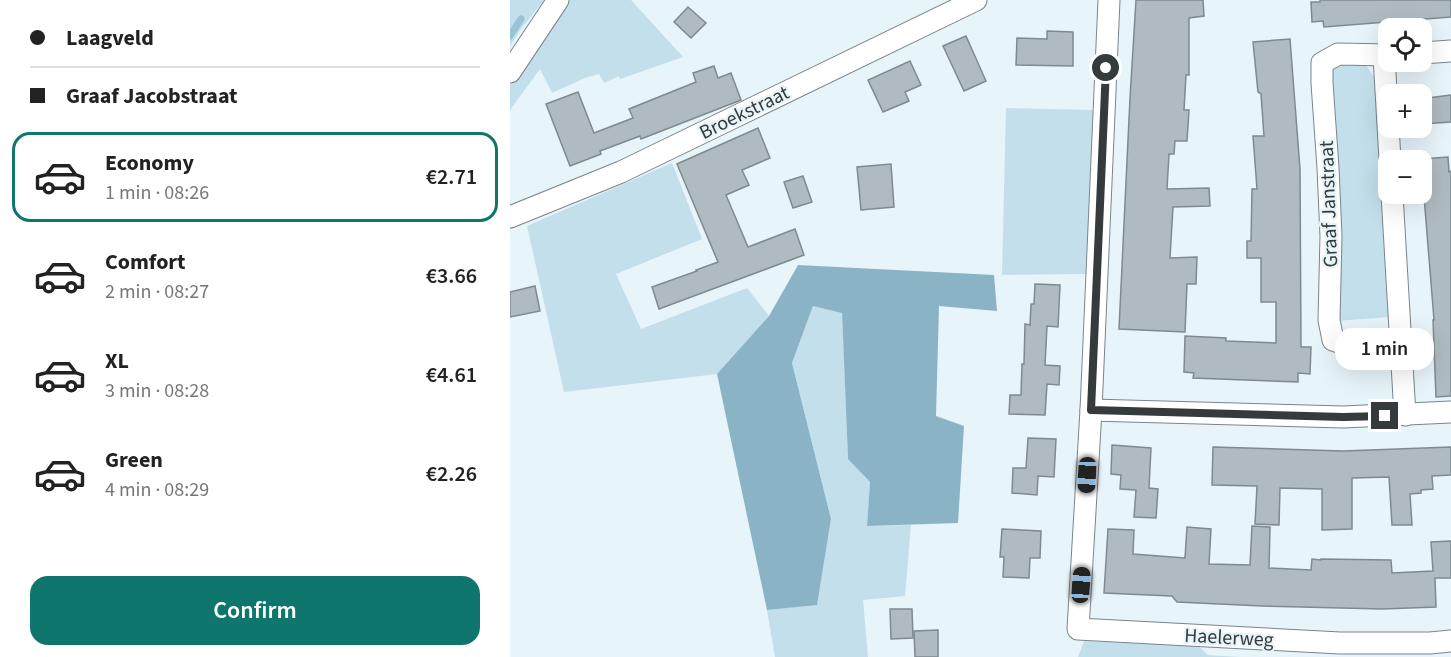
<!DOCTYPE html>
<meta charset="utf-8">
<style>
body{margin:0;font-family:"Source Sans 3",sans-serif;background:#f2f2f2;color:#222;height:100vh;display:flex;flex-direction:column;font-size:22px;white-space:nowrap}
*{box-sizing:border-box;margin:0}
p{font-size:20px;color:#767676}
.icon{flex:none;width:33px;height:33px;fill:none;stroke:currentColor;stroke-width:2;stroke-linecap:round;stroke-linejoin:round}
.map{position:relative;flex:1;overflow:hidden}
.details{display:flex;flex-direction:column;background:#fff;width:510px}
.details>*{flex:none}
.guide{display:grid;align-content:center;height:132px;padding:0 30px;background:#fff}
.buttons{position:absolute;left:868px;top:18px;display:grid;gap:12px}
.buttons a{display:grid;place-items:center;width:54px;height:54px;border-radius:12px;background:#fff;box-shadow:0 6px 24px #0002;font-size:30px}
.end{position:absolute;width:27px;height:27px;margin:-14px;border:8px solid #353a3c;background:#fff;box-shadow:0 0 0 3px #fff}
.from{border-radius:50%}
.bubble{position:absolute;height:42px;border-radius:18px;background:#fff;box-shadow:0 6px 24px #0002;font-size:20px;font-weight:600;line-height:42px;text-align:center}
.car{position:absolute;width:18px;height:36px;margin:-18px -9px;border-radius:8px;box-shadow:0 0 4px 2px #0007;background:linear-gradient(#222 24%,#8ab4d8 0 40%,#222 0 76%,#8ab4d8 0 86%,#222 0)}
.guide b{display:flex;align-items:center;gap:21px;height:57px;font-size:22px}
.guide b+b{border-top:2px solid #e0e0e0}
.guide i{width:15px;height:15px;background:#222}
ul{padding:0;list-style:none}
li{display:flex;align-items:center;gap:18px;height:90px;margin:0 12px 9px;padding:0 18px;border:3px solid transparent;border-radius:18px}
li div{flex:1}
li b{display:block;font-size:22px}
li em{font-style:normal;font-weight:600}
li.on{border-color:#0f766e}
li>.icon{width:54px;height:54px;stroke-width:1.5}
.cta{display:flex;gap:12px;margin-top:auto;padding:12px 30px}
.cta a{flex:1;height:69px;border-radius:18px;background:#0f766e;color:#fff;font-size:24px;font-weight:600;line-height:69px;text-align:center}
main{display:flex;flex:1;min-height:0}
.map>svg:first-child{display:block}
</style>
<main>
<section class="details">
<div class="guide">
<b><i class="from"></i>Laagveld</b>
<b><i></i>Graaf Jacobstraat</b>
</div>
<ul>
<li class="on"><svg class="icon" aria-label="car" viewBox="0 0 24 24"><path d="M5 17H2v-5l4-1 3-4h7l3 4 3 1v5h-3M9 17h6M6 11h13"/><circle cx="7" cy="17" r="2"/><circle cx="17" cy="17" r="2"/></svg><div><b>Economy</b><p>1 min · 08:26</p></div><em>€2.71</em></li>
<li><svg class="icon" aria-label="car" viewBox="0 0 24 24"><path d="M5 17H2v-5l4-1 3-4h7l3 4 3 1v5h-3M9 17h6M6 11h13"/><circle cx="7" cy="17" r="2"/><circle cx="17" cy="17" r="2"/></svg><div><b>Comfort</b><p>2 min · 08:27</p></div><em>€3.66</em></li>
<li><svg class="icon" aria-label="car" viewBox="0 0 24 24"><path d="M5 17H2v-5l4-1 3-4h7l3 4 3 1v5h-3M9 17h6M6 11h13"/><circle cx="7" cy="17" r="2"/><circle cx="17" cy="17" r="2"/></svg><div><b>XL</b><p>3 min · 08:28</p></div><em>€4.61</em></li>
<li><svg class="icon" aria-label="car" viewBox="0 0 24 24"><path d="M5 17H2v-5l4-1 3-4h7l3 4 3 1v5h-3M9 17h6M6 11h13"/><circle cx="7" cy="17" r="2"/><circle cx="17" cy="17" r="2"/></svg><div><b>Green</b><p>4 min · 08:29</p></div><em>€2.26</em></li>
</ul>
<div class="cta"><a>Confirm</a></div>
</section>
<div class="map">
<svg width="941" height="657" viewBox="0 0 941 657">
<rect width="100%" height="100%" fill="#e7f4fa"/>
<g fill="#c2dfeb">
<polygon points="0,0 34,0 11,29 0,46"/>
<polygon points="57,0 121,0 173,57 110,79 109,76 94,83 89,74 75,78 42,93 30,69 0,110 0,85 37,31"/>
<polygon points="824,62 856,65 865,79 880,317 826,321 818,71"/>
<polygon points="496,108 584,110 576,274 492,275"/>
<polygon points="162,163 192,239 106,274 131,329 237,288 259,316 207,374 54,392 17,226"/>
<polygon points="303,306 332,312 338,459 360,482 357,526 401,525 395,596 353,600 358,657 265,657 257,610 307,604 321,519 282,363"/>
<polygon points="574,641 689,646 698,655 729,657 568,657"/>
</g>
<polygon fill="#8ab4c6" points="288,265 484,275 487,311 429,306 426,416 454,426 448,523 357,526 360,482 338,459 332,313 303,306 282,363 321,519 307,605 257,610 207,374 259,316"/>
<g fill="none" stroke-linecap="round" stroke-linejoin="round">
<polyline stroke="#99c4d7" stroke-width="7" points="0,36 11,19"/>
</g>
<g fill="#afbbc1" stroke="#7e8a8f" stroke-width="1.5">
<polygon points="626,0 693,0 694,16 679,18 679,75 676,75 674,110 679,110 677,141 665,141 664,154 659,154 657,189 699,188 700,206 663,207 660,258 687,257 686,284 677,284 675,332 609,329 620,98"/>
<polygon points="810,0 941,0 941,17 814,27 813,21 802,22 801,2 810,2"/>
<polygon points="178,7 196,23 181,38 164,22"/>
<polygon points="537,31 563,32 563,66 506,65 507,38 537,39"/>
<polygon points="456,36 476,81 454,91 433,46"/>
<polygon points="780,39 790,169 791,347 801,347 800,374 788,373 788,382 683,378 684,373 674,372 675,336 716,338 716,341 766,343 766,302 751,302 751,258 737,258 737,241 741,241 742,189 747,189 743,136 754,136 751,94 748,92 743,42"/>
<polygon points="400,61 411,85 395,92 399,101 373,112 358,80"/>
<polygon points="204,66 208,78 221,73 231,100 131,139 130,136 90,151 91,154 60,166 36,104 68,92 84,133 123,118 119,109 186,82 183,73"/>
<polygon points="941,95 941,122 912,124 912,103 918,102 918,98"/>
<polygon points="248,128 260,158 232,170 239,185 216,195 238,247 285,229 294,255 149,309 142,287 187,271 186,270 208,262 167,164"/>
<polygon points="938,157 939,172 941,171 941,396 926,397 923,320 924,320 911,159"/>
<polygon points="381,164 384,207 351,210 347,167"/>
<polygon points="293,176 302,202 283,208 274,182"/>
<polygon points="525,284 550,285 548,327 537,326 535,365 550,366 549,385 537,384 535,415 499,414 500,395 511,395 512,364 514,364 515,324 520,325 521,304 524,304"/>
<polygon points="25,286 30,311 0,317 0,292"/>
<polygon points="518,438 546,439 544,477 528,476 527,495 502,493 503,468 516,468"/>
<polygon points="602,445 641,448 639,488 648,489 646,518 624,517 626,490 610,489 611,475 601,474"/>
<polygon points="703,447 833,451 941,447 941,475 922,476 923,489 911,490 911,493 900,494 902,525 882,525 879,477 842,478 842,529 812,530 812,489 770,488 769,525 745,524 747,486 702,485"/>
<polygon points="742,526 760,527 759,568 801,570 802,559 811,560 811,559 881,560 882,573 923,571 921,542 941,541 941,578 925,578 926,607 872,609 752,606 667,602 662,596 594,593 598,529 624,530 623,554 675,558 677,527 701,529 699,564 740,565"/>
<polygon points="492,529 531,531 530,558 520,558 519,578 493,577 494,557 490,557"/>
<polygon points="380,609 402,609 403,638 381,639"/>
<polygon points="428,630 428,657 405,657 404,631"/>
</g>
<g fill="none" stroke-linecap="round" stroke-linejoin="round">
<defs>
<g id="minor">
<polyline points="599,0 581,410 568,629 830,643 920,643 941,641"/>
<polyline points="912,53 941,51"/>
<polyline points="879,55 828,54 812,63 812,83 818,168 821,236 819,320 823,340 838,345 891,343"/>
<polyline points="874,56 880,160"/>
<polyline points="0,72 48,0"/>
<polyline points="882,194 895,415"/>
<polyline points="0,217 111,172 466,0"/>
<polyline points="581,410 833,417 941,412"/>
</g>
</defs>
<use href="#minor" stroke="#7a858b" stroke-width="23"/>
<use href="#minor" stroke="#fff" stroke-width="21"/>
</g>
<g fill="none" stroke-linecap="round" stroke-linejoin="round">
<polyline stroke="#353a3c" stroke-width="8" points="596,68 581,410 833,417 875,416"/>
</g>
<g text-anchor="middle" stroke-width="4.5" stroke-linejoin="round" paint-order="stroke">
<g font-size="20" fill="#353a3c" stroke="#e7f4fa">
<text transform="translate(234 112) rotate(-26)" y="7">Broekstraat</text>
<text transform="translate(818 204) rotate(-92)" y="7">Graaf Janstraat</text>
<text transform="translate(719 637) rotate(3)" y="7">Haelerweg</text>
</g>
</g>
</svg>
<div class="buttons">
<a><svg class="icon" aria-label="locate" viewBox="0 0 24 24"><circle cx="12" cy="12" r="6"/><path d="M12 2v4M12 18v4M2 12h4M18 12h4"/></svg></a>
<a>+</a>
<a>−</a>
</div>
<i class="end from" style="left:596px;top:68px"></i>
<i class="end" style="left:875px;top:416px"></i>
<div class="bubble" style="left:825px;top:328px;width:99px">1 min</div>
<i class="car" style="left:577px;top:475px;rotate:183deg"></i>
<i class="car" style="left:571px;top:585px;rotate:4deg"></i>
</div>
</main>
